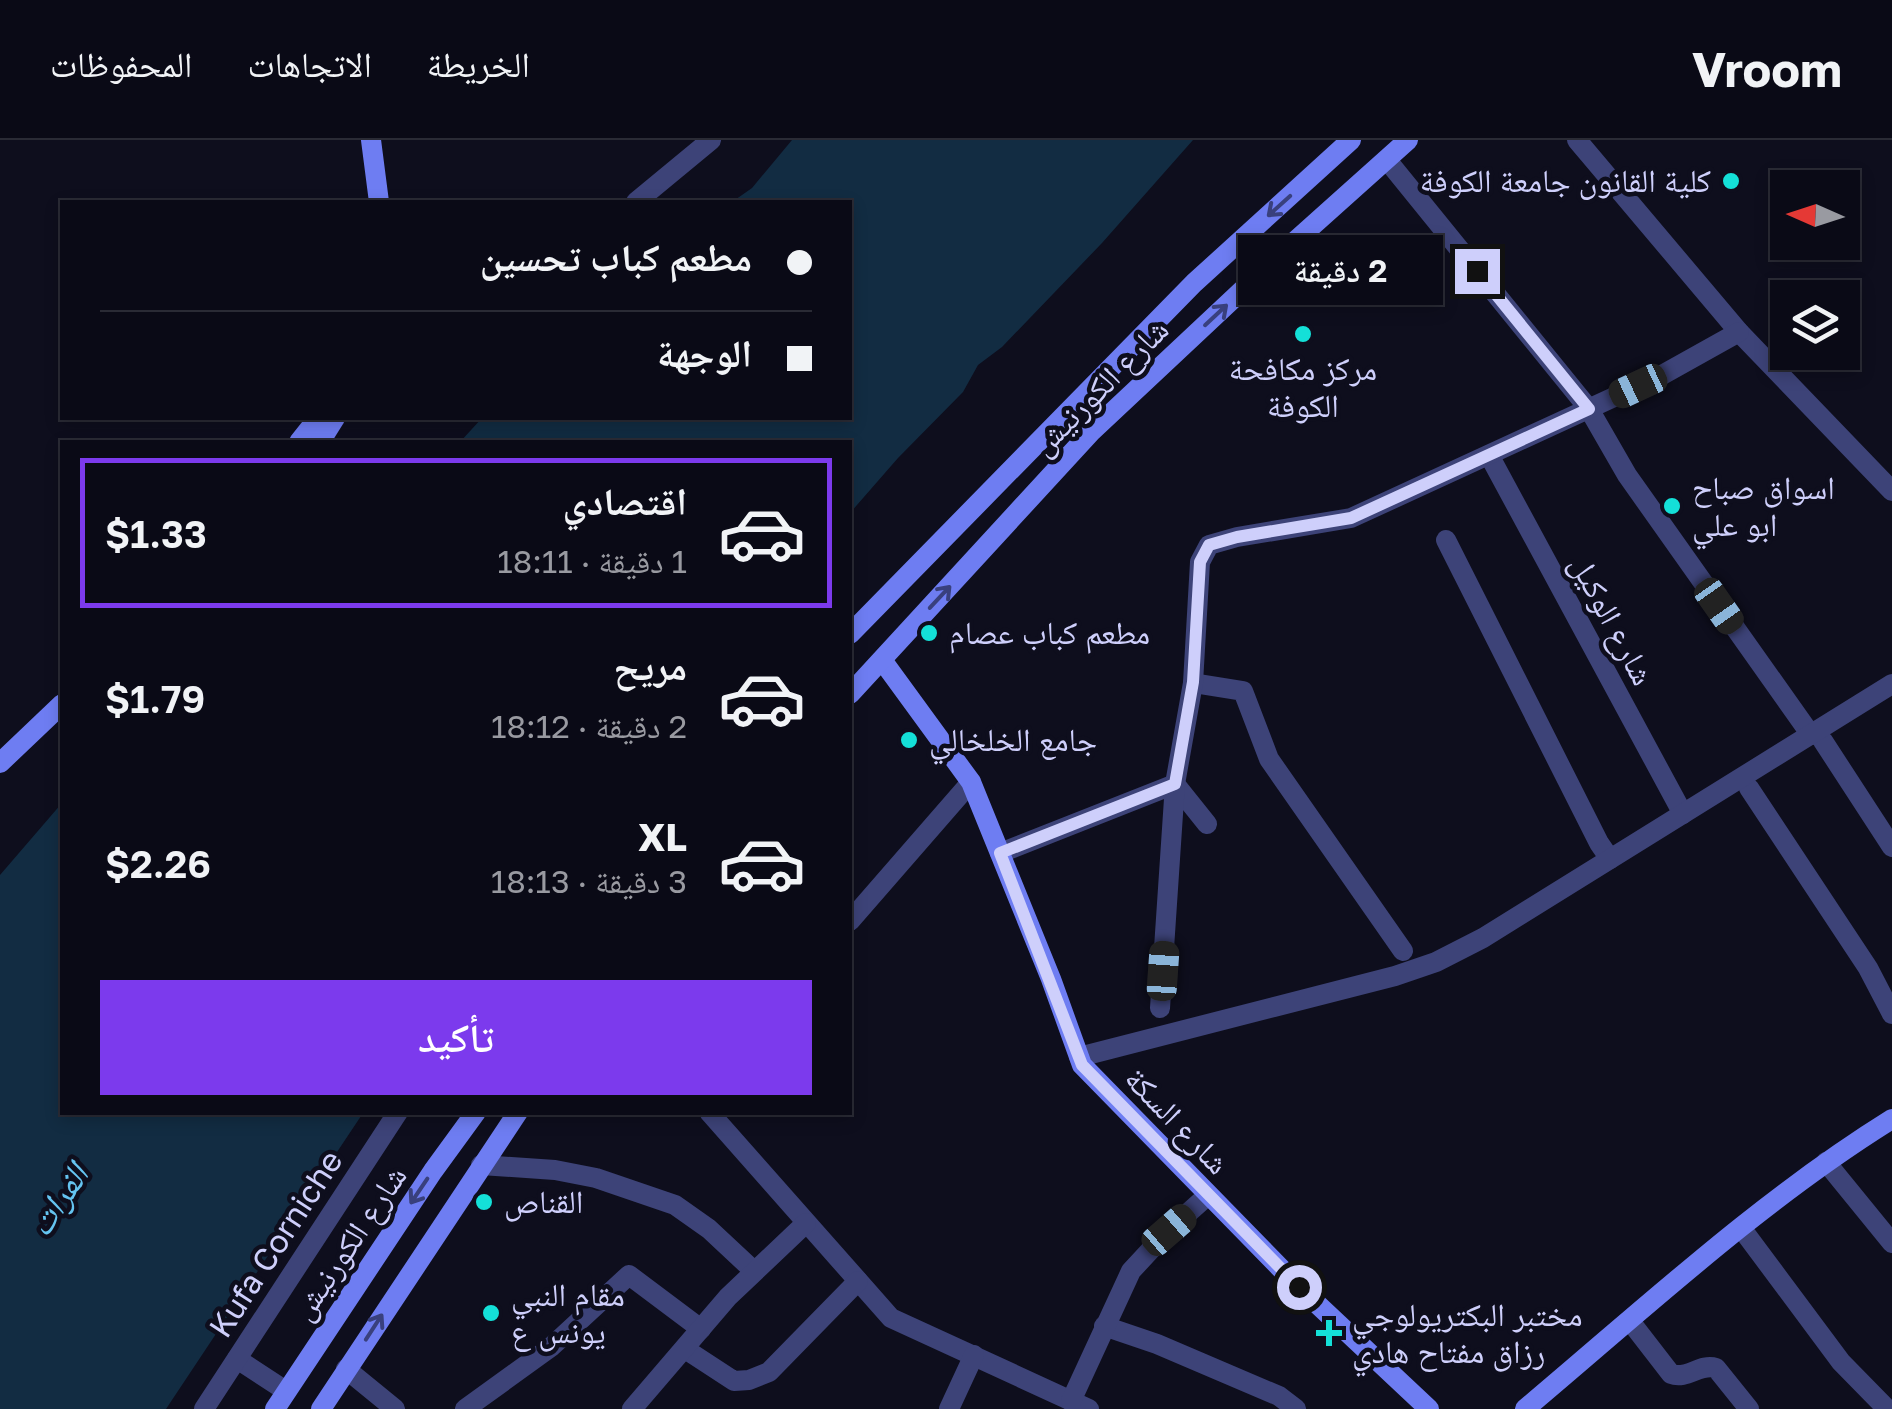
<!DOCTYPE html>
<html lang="ar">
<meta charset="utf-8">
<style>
body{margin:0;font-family:"Golos Text","Noto Naskh Arabic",sans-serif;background:#13131f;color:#f1f3f6;direction:rtl;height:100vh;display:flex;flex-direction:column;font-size:38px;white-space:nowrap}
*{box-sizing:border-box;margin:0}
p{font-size:32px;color:#999aa1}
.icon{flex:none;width:55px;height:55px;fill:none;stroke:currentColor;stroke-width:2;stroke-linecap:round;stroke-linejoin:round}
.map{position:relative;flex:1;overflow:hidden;direction:ltr}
.panel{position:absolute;left:60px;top:300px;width:792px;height:675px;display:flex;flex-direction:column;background:#0a0a16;border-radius:0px;box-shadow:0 5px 15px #0003,0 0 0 2px #2a2b35;direction:rtl}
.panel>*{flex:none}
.hud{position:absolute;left:60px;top:60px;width:792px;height:220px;border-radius:0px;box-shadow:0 5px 15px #0003,0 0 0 2px #2a2b35;direction:rtl;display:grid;align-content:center;height:220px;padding:0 40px;background:#0a0a16}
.needle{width:65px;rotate:273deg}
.tools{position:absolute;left:1770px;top:30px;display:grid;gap:20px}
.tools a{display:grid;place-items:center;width:90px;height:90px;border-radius:0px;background:#0a0a16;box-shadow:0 5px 15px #0003,0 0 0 2px #2a2b35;font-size:50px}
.end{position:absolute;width:45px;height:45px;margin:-22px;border:12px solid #cecffb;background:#111;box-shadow:0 0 0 5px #111}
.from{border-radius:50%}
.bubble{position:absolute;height:70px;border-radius:0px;background:#0a0a16;box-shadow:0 5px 15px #0003,0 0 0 2px #2a2b35;font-size:32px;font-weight:600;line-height:70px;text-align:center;direction:rtl}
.car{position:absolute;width:30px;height:60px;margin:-30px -15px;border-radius:12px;box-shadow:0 0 8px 2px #0007;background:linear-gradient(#222 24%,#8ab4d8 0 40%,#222 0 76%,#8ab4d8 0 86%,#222 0)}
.hud b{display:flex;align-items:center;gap:35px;height:95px;font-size:38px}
.hud b+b{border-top:2px solid #2a2b35}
.hud i{width:25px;height:25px;background:#f1f3f6}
ul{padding:18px 0 0;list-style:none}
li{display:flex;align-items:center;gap:30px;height:150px;margin:0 20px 15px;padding:0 20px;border:5px solid transparent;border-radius:0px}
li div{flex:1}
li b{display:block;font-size:38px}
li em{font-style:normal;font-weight:600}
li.selected{border-color:#7c3aed}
li>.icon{width:90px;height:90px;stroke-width:1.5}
.action{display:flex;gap:20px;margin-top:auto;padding:20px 40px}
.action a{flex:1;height:115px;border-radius:0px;background:#7c3aed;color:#fff;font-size:40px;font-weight:600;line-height:115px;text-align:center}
header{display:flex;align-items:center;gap:60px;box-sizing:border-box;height:140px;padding:0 50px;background:#0a0a16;border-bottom:2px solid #2a2b35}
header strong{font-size:48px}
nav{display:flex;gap:55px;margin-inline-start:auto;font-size:35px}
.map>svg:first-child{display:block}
</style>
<header>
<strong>Vroom</strong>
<nav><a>الخريطة</a><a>الاتجاهات</a><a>المحفوظات</a></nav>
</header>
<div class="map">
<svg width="1892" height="1269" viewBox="0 0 1892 1269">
<rect width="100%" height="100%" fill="#0e0e1d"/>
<g fill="#122c42">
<polygon points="792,0 1193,0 1102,103 1002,207 978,225 963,252 898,318 850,373 850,302 460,302 482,278 850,278 850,62 732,62 752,48"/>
<polygon points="62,663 62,972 363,973 166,1269 0,1269 0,735"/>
</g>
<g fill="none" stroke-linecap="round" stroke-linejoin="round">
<g stroke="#3d4378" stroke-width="20">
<polyline points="1577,0 1739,192 1892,351"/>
<polyline points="1387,20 1589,269 1627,335 1811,595"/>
<polyline points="636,62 711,0"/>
<polyline points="1489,315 1683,674"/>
<polyline points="1446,400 1599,703 1610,719"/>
<polyline points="1193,543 1243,551 1269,619 1403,811"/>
<polyline points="1823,601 1892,707"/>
<polyline points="1749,648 1868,828 1892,874"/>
<polyline points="1000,713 1175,644 1207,684"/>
<polyline points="850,781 971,642"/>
<polyline points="1160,868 1175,644 1193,543 1200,422 1209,405 1237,397 1351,378 1662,235 1739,192"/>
<polyline points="1079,917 1395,836 1436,822 1483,798 1892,544"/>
<polyline points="709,972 891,1178 1089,1269"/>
<polyline points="1826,1022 1892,1103"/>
<polyline points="481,1025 555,1030 596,1038 675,1065 709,1089 754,1131"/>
<polyline points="1742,1089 1841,1222 1887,1269"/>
<path d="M1630,1181L1671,1234C1687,1240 1700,1223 1716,1228L1749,1269"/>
<polyline points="1104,1186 1157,1204 1279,1256 1296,1269"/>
<polyline points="685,1209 734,1241 749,1240 769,1232 858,1141"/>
<polyline points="237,1219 286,1251"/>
<polyline points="346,1229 395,1269"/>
<polyline points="1071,1261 1131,1131 1169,1090 1207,1056"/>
<polyline points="204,1269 398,972"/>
<polyline points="465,1269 551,1207 629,1135 701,1189"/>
<polyline points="632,1269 728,1157 806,1083"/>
<polyline points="949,1269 974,1215"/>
</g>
<g stroke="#6e7df2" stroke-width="20">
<polyline points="371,0 379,62"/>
<polyline points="299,302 318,278"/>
<polyline points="320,302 335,278"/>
<polyline points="850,494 1194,143 1351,0"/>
<polyline points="882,520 971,642 1051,839 1082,925 1299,1147 1429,1269"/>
<polyline points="850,554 1091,292 1283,112 1408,0"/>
<polyline points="0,623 62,564"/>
<polyline points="275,1269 433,1031 476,972"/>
<polyline points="321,1269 518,972"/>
<path d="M1525,1269C1644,1169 1760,1061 1892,979"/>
</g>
</g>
<defs><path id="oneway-shaft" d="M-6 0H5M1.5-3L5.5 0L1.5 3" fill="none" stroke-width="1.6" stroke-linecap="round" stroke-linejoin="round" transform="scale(2.5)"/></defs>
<g stroke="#39407d">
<use href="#oneway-shaft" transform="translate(1279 66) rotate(138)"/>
<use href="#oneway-shaft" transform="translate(1216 175) rotate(-43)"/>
<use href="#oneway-shaft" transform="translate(940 457) rotate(-47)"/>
<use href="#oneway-shaft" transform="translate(419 1051) rotate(124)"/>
<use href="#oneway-shaft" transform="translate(374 1187) rotate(-57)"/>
</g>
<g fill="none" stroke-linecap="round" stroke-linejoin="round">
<polyline stroke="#cecffb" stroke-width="12" points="1299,1147 1082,925 1000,713 1175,644 1193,542 1200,422 1209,405 1237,397 1351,378 1589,269 1477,131"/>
</g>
<g fill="#14e0d8" stroke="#0e0e1d" stroke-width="4">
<circle cx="1731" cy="41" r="10"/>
<circle cx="1303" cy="194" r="10"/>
<circle cx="1672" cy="366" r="10"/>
<circle cx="929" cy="493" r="10"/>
<circle cx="909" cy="600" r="10"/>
<circle cx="484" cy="1062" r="10"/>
<circle cx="491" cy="1173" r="10"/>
<path d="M1324 1178h10v10h10v10h-10v10h-10v-10h-10v-10h10z"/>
</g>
<g text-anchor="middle" stroke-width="9" stroke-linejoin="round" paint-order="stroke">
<g font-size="32" fill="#cecffb" stroke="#0e0e1d" text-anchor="start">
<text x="1711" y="52" text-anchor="end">كلية القانون جامعة الكوفة</text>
<text x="1303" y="240" text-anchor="middle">مركز مكافحة<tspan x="1303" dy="37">الكوفة</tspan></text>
<text x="1692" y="359">اسواق صباح<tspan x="1692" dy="37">ابو علي</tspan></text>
<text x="949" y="504">مطعم كباب عصام</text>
<text x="929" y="611">جامع الخلخالي</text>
<text x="504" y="1073">القناص</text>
<text x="511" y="1166">مقام النبي<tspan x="511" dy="37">يونس ع</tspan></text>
<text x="1352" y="1186">مختبر البكتريولوجي<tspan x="1352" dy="37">رزاق مفتاح هادي</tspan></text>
</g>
<g font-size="32" fill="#cecffb" stroke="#0e0e1d">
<text transform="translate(1100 247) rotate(-45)" y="11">شارع الكورنيش</text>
<text transform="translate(1612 480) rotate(62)" y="11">شارع الوكيل</text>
<text transform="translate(1177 981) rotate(46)" y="11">شارع السكة</text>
<text transform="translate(349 1103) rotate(-56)" y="11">شارع الكورنيش</text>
<text transform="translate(276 1104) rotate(-57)" y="11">Kufa Corniche</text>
</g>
<g font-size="35" font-style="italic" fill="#65c4f1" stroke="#0e0e1d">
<text transform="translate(58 1060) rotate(-56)" y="12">الفرات</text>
</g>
</g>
</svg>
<div class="tools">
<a><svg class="needle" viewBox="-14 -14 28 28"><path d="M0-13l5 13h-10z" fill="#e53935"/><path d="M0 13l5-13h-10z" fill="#999aa1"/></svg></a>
<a><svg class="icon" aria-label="layers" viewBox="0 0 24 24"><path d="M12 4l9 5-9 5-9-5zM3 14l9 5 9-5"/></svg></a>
</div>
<i class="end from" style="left:1299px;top:1147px"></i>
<i class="end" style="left:1477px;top:131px"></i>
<div class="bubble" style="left:1238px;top:95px;width:205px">2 دقيقة</div>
<i class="car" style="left:1638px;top:246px;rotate:245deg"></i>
<i class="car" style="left:1719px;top:466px;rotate:145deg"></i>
<i class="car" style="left:1163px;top:831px;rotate:4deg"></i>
<i class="car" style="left:1169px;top:1090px;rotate:49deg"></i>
<div class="hud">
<b><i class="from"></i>مطعم كباب تحسين</b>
<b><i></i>الوجهة</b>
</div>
<section class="panel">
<ul>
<li class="selected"><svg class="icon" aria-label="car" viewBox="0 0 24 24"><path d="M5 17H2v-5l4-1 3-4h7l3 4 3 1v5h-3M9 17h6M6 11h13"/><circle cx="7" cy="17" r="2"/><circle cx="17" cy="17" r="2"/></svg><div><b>اقتصادي</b><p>1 دقيقة · 18:11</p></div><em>$1.33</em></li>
<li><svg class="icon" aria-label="car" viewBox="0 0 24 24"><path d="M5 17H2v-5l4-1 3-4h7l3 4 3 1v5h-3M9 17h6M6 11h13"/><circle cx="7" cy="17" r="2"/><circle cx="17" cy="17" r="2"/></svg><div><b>مريح</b><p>2 دقيقة · 18:12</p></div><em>$1.79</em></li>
<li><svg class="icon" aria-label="car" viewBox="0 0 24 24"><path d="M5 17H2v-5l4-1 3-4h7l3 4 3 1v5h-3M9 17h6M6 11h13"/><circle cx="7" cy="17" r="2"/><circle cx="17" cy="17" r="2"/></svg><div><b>XL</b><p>3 دقيقة · 18:13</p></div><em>$2.26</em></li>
</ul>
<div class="action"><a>تأكيد</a></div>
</section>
</div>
